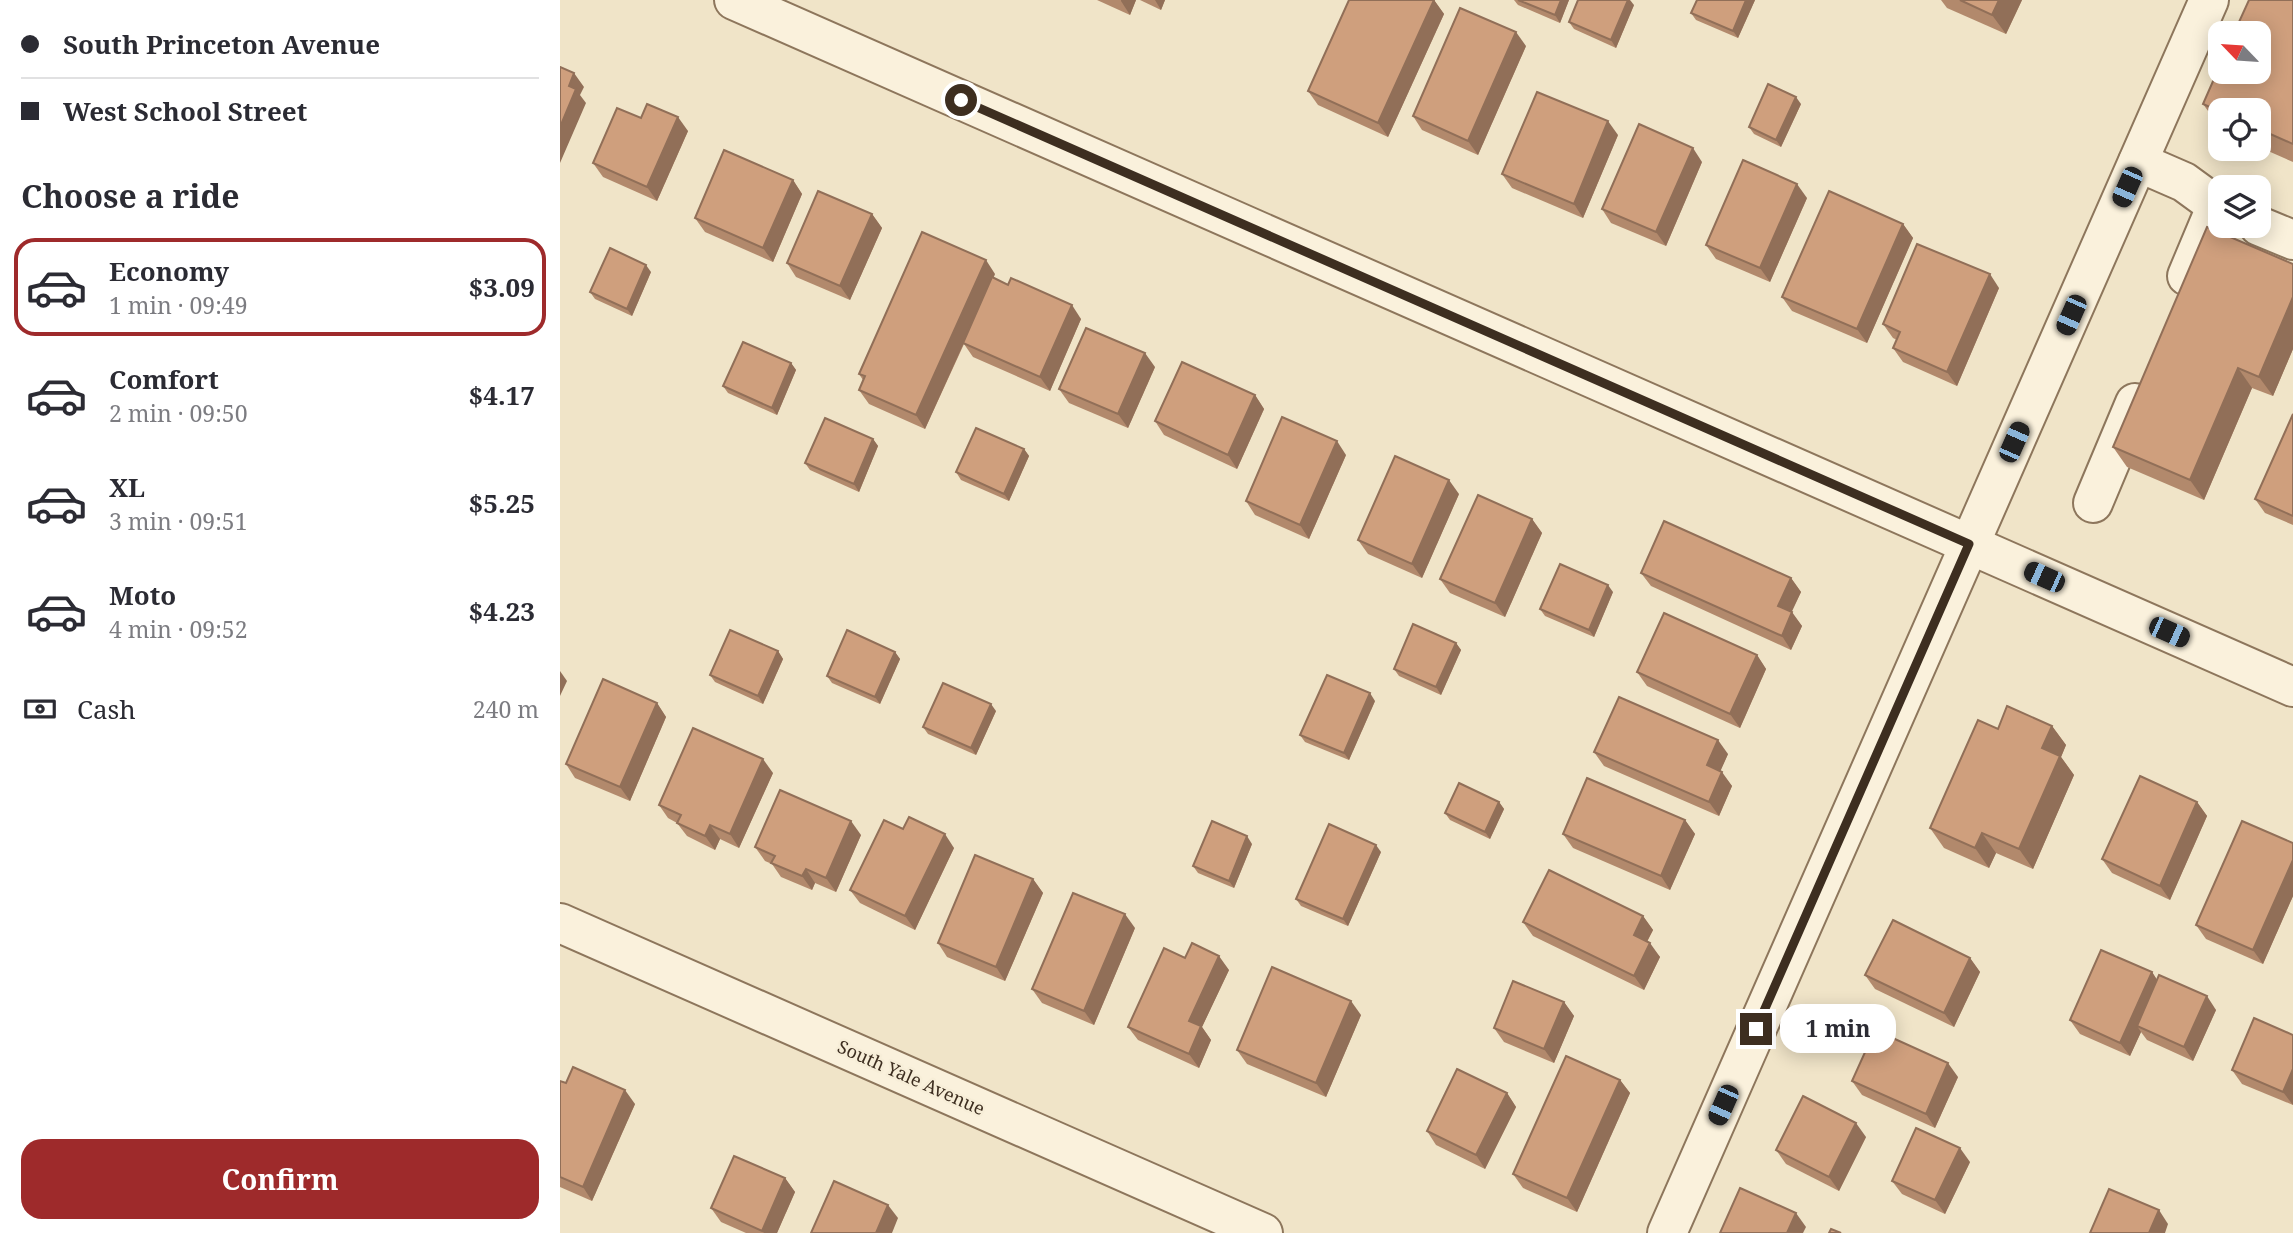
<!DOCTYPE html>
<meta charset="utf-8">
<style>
body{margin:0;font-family:"Noto Serif",serif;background:#f2f2f3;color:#2b2b33;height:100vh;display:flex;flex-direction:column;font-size:26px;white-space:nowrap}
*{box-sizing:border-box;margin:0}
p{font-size:23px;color:#7c7c81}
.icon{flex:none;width:38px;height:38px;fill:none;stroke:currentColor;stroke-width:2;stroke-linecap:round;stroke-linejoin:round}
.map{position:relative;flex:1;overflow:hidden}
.side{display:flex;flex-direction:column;background:#fff;width:560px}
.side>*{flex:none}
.hud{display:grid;align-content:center;height:154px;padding:0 21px;background:#fff}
.needle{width:46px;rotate:295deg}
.fabs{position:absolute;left:1648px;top:21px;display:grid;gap:14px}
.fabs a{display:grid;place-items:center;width:63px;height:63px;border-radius:14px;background:#fff;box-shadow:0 4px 18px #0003;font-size:35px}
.end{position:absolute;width:32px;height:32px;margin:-16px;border:9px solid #3d2e20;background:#fff;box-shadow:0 0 0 4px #fff}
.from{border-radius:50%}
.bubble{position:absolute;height:49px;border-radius:21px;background:#fff;box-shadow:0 4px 18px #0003;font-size:23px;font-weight:700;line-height:49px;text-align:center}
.car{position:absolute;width:21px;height:42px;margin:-21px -10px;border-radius:9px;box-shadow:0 0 5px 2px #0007;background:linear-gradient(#222 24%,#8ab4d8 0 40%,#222 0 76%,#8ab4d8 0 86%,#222 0)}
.hud b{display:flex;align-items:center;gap:24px;height:66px;font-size:26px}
.hud b+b{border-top:2px solid #e1e1e2}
.hud i{width:18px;height:18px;background:#2b2b33}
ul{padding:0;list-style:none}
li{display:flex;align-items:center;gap:21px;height:98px;margin:0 14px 10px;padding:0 7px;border:4px solid transparent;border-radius:21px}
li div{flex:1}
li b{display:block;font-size:26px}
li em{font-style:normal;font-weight:700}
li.on{border-color:#9e2a2b}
li>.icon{width:63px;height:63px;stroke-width:1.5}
h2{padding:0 21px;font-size:32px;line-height:84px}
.pay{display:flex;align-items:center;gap:18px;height:77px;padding:0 21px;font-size:26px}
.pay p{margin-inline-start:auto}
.button{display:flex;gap:14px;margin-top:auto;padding:14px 21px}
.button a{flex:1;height:80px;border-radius:21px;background:#9e2a2b;color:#fff;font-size:28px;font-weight:700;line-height:80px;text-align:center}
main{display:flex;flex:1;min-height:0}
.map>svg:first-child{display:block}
</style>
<main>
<section class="side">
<div class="hud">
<b><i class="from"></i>South Princeton Avenue</b>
<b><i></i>West School Street</b>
</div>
<h2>Choose a ride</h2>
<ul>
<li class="on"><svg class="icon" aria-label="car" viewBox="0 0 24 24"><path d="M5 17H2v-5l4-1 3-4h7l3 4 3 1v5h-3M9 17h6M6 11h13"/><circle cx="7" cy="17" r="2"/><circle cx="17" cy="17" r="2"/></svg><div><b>Economy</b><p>1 min · 09:49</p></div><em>$3.09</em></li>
<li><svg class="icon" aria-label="car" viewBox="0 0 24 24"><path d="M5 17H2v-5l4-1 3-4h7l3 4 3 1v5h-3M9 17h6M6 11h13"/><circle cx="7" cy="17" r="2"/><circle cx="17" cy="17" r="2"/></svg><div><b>Comfort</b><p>2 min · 09:50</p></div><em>$4.17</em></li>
<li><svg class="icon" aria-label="car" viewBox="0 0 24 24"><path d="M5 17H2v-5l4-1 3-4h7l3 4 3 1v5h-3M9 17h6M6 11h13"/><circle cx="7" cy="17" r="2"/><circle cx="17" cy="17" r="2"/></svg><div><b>XL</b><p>3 min · 09:51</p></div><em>$5.25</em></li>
<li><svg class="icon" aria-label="car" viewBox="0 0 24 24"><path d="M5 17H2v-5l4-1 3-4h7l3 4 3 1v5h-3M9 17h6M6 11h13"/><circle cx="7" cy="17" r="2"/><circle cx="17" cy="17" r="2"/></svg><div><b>Moto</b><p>4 min · 09:52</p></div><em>$4.23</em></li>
</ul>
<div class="pay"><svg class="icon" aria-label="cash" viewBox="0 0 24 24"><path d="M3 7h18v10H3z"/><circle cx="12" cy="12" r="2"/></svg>Cash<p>240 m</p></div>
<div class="button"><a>Confirm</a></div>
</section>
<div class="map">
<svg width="1733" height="1233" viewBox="0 0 1733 1233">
<rect width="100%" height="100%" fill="#f0e4c8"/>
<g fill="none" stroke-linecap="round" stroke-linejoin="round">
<defs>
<g id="minor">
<polyline points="174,0 1733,687"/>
<polyline points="1578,162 1624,182 1661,209"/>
<polyline points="1699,226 1733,240"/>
<polyline points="1627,276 1656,207"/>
<polyline points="1533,503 1575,403"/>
<polyline points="0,923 703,1233"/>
<polyline points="1107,1233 1649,0"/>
</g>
</defs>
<use href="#minor" stroke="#8d765c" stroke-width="42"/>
<use href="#minor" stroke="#faf1dc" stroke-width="38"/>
</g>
<g fill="#b2896c">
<polygon points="537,0 576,0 570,15"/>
<polygon points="580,0 605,0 601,10"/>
<polygon points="874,0 884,14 828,137 758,105 748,91"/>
<polygon points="954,0 1009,0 1000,23 958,5"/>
<polygon points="1137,0 1195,0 1178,38 1136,20 1131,13"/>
<polygon points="1381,0 1462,0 1446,34 1387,8"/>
<polygon points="1733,0 1733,162 1699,147 1699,110 1661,110 1661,129 1643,104"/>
<polygon points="1074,5 1056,48 1014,29 1009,22"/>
<polygon points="966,46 918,155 862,130 853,116"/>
<polygon points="1241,104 1221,147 1194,134 1189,127"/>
<polygon points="81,118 128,131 97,201 43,177 33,163"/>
<polygon points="1058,135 1023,218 952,188 942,174"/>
<polygon points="1142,162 1106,246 1051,223 1042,209"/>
<polygon points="233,180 242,194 213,262 145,232 135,218"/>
<polygon points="1247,198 1210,282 1156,259 1146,245"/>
<polygon points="312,214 322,228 290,300 236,277 227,263"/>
<polygon points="1343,224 1353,238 1307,343 1232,311 1222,297"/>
<polygon points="1733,264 1733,349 1713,396 1692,388 1644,500 1567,467 1553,447"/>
<polygon points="91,272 72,316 35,299 30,292"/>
<polygon points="435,274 433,278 521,319 490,391 413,357 404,344 365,429 309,404 299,390 303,380 299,374"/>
<polygon points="1439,288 1397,386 1343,362 1333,348 1337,340 1333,338 1323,324"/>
<polygon points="231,363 236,370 217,415 168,393 163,386"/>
<polygon points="595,367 568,428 509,403 499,389"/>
<polygon points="695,395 704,409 677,469 604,435 595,421"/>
<polygon points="1733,414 1733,525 1705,513 1695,499"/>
<polygon points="313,439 318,446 299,492 250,470 245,463"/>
<polygon points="464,449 469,456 449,501 401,480 396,472"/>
<polygon points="786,455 749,539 695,515 686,501"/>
<polygon points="899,494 862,578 808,554 798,540"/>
<polygon points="972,519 982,533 945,617 890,593 880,579"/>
<polygon points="1081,573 1231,578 1241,592 1231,612 1242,626 1231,650 1091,586"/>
<polygon points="1053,592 1034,637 985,616 980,609"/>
<polygon points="896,643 901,650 881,695 839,676 834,669"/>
<polygon points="218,651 223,659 203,704 155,682 150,675"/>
<polygon points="335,652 340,659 320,704 272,683 267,676"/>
<polygon points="1197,655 1206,669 1180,728 1087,686 1077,672"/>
<polygon points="815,701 789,760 745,742 740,735"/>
<polygon points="97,703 106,717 70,801 15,778 6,764"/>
<polygon points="436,711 416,755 368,734 363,727"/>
<polygon points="1492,726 1506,745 1501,757 1514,775 1473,869 1436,853 1429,868 1384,848 1370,828 1438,729"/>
<polygon points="1034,752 1168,754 1160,771 1172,786 1159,816 1044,766"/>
<polygon points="213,773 179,848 160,839 155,850 127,836 117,823 108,818 99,805"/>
<polygon points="939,802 944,809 930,839 890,820 885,813"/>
<polygon points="1637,802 1647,816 1610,900 1552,873 1542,859"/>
<polygon points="1125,820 1135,834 1110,890 1013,848 1003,834"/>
<polygon points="343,829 394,848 355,930 300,903 290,890"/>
<polygon points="301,835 276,892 255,883 252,890 221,877 212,864 205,861 195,847"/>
<polygon points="1733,843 1733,896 1703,964 1646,939 1636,925"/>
<polygon points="692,844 674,888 638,873 633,866"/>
<polygon points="821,852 788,926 741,906 736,899"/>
<polygon points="473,879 483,893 445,981 387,957 378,943"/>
<polygon points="1083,916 1093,930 1087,942 1100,957 1084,990 973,936 963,922"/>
<polygon points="575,928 534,1025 482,1003 472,989"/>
<polygon points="625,958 669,970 642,1027 651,1040 639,1068 578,1040 568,1027"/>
<polygon points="1410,958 1420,972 1394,1027 1315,989 1305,975"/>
<polygon points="1592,972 1597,980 1656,1010 1633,1061 1587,1040 1581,1032 1570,1056 1520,1034 1510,1020"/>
<polygon points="1004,1002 1014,1016 994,1063 944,1042 934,1028"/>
<polygon points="801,1015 766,1097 687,1064 677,1050"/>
<polygon points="1733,1035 1733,1105 1682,1084 1672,1070"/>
<polygon points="1398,1077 1375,1128 1302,1095 1292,1081"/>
<polygon points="1060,1080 1070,1093 1017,1212 963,1188 953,1174"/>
<polygon points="0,1081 75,1104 32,1201 0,1187"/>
<polygon points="947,1093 956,1107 925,1169 876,1145 867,1131"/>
<polygon points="1306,1137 1279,1191 1226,1164 1216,1150"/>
<polygon points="1410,1162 1385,1214 1342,1194 1332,1181"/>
<polygon points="225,1178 235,1192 217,1233 186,1233 161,1222 151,1208"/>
</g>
<g fill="#916f58">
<polygon points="561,0 576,0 570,15 561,1"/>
<polygon points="595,0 605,0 601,10"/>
<polygon points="874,0 884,14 828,137 818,123"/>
<polygon points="1001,0 1009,0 1000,23 995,15"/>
<polygon points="1068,0 1070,0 1074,5 1056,48 1051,40"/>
<polygon points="1186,0 1195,0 1178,38 1173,31"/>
<polygon points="1439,0 1462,0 1446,34 1432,15"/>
<polygon points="956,32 966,46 918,155 908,141"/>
<polygon points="14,73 24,87 20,95 26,103 0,163 0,127 9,86"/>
<polygon points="1236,97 1241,104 1221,147 1216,140"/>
<polygon points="118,117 128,131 97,201 87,187"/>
<polygon points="1048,121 1058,135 1023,218 1014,204"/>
<polygon points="1133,148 1142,162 1106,246 1096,232"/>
<polygon points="233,180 242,194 213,262 203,248"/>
<polygon points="1237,184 1247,198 1210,282 1200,268"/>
<polygon points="312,214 322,228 290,300 280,286"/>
<polygon points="1343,224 1353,238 1307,343 1297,329"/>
<polygon points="426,260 435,274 365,429 356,415"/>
<polygon points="86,265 91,272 72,316 67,309"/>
<polygon points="1430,274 1439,288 1397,386 1387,372"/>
<polygon points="1733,297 1733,349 1713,396 1699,377"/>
<polygon points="512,305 521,319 490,391 480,377"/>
<polygon points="585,353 595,367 568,428 558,414"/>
<polygon points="231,363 236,370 217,415 212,408"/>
<polygon points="1678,368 1692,388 1644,500 1630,480"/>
<polygon points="695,395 704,409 677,469 668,455"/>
<polygon points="313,439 318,446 299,492 294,484"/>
<polygon points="777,441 786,455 749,539 740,525"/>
<polygon points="464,449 469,456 449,501 444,494"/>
<polygon points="889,480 899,494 862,578 852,564"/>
<polygon points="972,519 982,533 945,617 935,603"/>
<polygon points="1231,578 1241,592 1228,620 1218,606"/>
<polygon points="1048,585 1053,592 1034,637 1029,630"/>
<polygon points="1232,612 1242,626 1231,650 1222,636"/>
<polygon points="896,643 901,650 881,695 876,687"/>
<polygon points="218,651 223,659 203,704 198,696"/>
<polygon points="335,652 340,659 320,704 315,697"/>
<polygon points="1197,655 1206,669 1180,728 1170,714"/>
<polygon points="0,671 7,681 0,696"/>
<polygon points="810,693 815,701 789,760 784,753"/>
<polygon points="97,703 106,717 70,801 60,787"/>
<polygon points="431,704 436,711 416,755 411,748"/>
<polygon points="1492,726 1506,745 1501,757 1514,775 1473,869 1459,849 1482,748"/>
<polygon points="1158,740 1168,754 1157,779 1147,765"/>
<polygon points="203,759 213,773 179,848 170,834"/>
<polygon points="1162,772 1172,786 1159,816 1149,802"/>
<polygon points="939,802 944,809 930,839 925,832"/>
<polygon points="1637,802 1647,816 1610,900 1600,886"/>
<polygon points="1125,820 1135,834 1110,890 1101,876"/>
<polygon points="291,821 301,835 276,892 266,878"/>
<polygon points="150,825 160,839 155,850 145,836"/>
<polygon points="1422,833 1436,853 1429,868 1415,848"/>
<polygon points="385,834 394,848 355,930 345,916"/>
<polygon points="687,836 692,844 674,888 669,881"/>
<polygon points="816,845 821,852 788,926 783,919"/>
<polygon points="1733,860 1733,896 1703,964 1693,950"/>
<polygon points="246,869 255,883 252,890 242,876"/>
<polygon points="473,879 483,893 445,981 436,967"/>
<polygon points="565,914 575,928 534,1025 524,1011"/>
<polygon points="1083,916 1093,930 1083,949 1074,935"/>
<polygon points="1090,943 1100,957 1084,990 1074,976"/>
<polygon points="659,956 669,970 642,1027 651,1040 639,1068 629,1054 629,1021"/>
<polygon points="1410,958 1420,972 1394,1027 1384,1013"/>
<polygon points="1592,972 1601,986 1577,1026 1581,1032 1570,1056 1560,1043"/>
<polygon points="1647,996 1656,1010 1633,1061 1624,1047"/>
<polygon points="791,1001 801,1015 766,1097 756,1083"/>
<polygon points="1004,1002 1014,1016 994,1063 984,1049"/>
<polygon points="1388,1063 1398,1077 1375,1128 1366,1114"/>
<polygon points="1733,1069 1733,1105 1723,1092"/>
<polygon points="1060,1080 1070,1093 1017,1212 1007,1198"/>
<polygon points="65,1090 75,1104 32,1201 23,1187"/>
<polygon points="947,1093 956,1107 925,1169 916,1155"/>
<polygon points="1296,1123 1306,1137 1279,1191 1269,1177"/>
<polygon points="1400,1148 1410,1162 1385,1214 1375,1200"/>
<polygon points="225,1178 235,1192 217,1233 204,1233 202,1231"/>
<polygon points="328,1205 338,1218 332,1233 316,1233"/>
<polygon points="1599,1210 1608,1224 1605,1233 1589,1233"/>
<polygon points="1236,1213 1246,1227 1243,1233 1227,1233"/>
</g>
<g fill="#cf9f7d" stroke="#916f58" stroke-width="2">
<polygon points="789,0 874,0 818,123 748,91"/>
<polygon points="958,0 1001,0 995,15"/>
<polygon points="1018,0 1068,0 1051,40 1009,22"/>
<polygon points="1137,0 1186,0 1173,31 1131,13"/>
<polygon points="1400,0 1439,0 1432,15"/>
<polygon points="1689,0 1733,0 1733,144 1699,129 1699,110 1661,110 1661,112 1643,104 1661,63 1661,72 1699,72 1699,33 1674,33"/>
<polygon points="900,8 956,32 908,141 853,116"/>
<polygon points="0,67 14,73 9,86 16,89 0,127"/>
<polygon points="1208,84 1236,97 1216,140 1189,127"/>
<polygon points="977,92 1048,121 1014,204 942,174"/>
<polygon points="87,104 118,117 87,187 33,163 57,108 81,118"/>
<polygon points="1079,124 1133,148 1096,232 1042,209"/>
<polygon points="164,150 233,180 203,248 135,218"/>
<polygon points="1183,160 1237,184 1200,268 1146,245"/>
<polygon points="258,191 312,214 280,286 227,263"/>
<polygon points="1269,191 1343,224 1297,329 1222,297"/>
<polygon points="1647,227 1733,264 1733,297 1699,377 1678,368 1630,480 1553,447"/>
<polygon points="362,232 426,260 356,415 299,390 305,376 299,374"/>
<polygon points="1357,244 1430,274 1387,372 1333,348 1340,332 1323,324"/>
<polygon points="50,248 86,265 67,309 30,292"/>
<polygon points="432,277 448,285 451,278 512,305 480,377 403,343"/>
<polygon points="526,328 585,353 558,414 499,389"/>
<polygon points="183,342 231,363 212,408 163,386"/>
<polygon points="622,362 695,395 668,455 595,421"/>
<polygon points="1733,414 1733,516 1695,499"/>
<polygon points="722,417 777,441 740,525 686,501"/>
<polygon points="265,418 313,439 294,484 245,463"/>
<polygon points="416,428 464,449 444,494 396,472"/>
<polygon points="835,456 889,480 852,564 798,540"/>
<polygon points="918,495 972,519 935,603 880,579"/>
<polygon points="1104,521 1231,578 1218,606 1232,612 1222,636 1081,573"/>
<polygon points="1000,564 1048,585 1029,630 980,609"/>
<polygon points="1104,613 1197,655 1170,714 1077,672"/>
<polygon points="853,624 896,643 876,687 834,669"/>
<polygon points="170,630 218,651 198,696 150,675"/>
<polygon points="287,630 335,652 315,697 267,676"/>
<polygon points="767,675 810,693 784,753 740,735"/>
<polygon points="43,679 97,703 60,787 6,764"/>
<polygon points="383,683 431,704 411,748 363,727"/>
<polygon points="1059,697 1158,740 1147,765 1162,772 1149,802 1034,752"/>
<polygon points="1447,706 1492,726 1482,748 1500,756 1459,849 1422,833 1415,848 1370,828 1418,720 1438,729"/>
<polygon points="133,728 203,759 170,834 150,825 145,836 117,823 121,815 99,805"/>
<polygon points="1580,776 1637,802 1600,886 1542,859"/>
<polygon points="1027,778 1125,820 1101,876 1003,834"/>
<polygon points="899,783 939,802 925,832 885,813"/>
<polygon points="220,790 291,821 266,878 246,869 242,876 211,863 215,856 195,847"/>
<polygon points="349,817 385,834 345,916 290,890 324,820 343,829"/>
<polygon points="652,821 687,836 669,881 633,866"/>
<polygon points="1682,821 1733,843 1733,860 1693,950 1636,925"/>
<polygon points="769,824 816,845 783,919 736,899"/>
<polygon points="415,855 473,879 436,967 378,943"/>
<polygon points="989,870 1083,916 1074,935 1090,943 1074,976 963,922"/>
<polygon points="513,893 565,914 524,1011 472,989"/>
<polygon points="1333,920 1410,958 1384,1013 1305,975"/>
<polygon points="632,943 659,956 629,1021 641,1026 629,1054 568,1027 604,948 625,958"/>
<polygon points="1541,950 1592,972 1560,1043 1510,1020"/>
<polygon points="712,967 791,1001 756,1083 677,1050"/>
<polygon points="1599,975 1647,996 1624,1047 1577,1026"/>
<polygon points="953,981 1004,1002 984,1049 934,1028"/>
<polygon points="1694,1018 1733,1035 1733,1069 1723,1092 1672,1070"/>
<polygon points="1315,1030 1388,1063 1366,1114 1292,1081"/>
<polygon points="1006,1056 1060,1080 1007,1198 953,1174"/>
<polygon points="13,1067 65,1090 23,1187 0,1177 0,1081 6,1083"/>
<polygon points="897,1069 947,1093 916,1155 867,1131"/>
<polygon points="1243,1096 1296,1123 1269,1177 1216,1150"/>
<polygon points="1356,1128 1400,1148 1375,1200 1332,1181"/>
<polygon points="174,1156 225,1178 202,1231 151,1208"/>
<polygon points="274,1181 328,1205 316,1233 251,1233"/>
<polygon points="1180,1188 1236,1213 1227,1233 1160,1233"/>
<polygon points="1549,1189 1599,1210 1589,1233 1530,1233"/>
<polygon points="1271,1229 1281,1233 1269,1233"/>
</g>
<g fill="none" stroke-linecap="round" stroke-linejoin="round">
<polyline stroke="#3d2e20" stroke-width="9" points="401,100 1409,544 1196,1029"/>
</g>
<g text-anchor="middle" stroke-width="5" stroke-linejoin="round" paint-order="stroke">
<g font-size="18" fill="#3d2e20" stroke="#f7eed8">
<text transform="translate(351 1078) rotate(24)" y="6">South Yale Avenue</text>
</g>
</g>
</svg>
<div class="fabs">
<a><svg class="needle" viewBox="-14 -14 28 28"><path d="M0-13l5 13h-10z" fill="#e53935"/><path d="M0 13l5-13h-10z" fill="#7c7c81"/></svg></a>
<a><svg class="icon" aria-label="locate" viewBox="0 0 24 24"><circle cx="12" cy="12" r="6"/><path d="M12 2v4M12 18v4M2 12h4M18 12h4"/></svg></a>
<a><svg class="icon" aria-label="layers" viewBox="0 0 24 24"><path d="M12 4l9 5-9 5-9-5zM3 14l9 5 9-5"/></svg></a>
</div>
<i class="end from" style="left:401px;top:100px"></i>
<i class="end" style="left:1196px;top:1029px"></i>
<div class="bubble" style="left:1220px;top:1004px;width:116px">1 min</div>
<i class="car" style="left:1567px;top:187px;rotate:204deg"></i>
<i class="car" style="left:1511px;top:315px;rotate:204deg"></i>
<i class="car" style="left:1454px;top:442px;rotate:24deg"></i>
<i class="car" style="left:1484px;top:577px;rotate:294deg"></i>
<i class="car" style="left:1609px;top:632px;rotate:114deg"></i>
<i class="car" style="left:1163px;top:1105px;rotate:204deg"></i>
</div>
</main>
